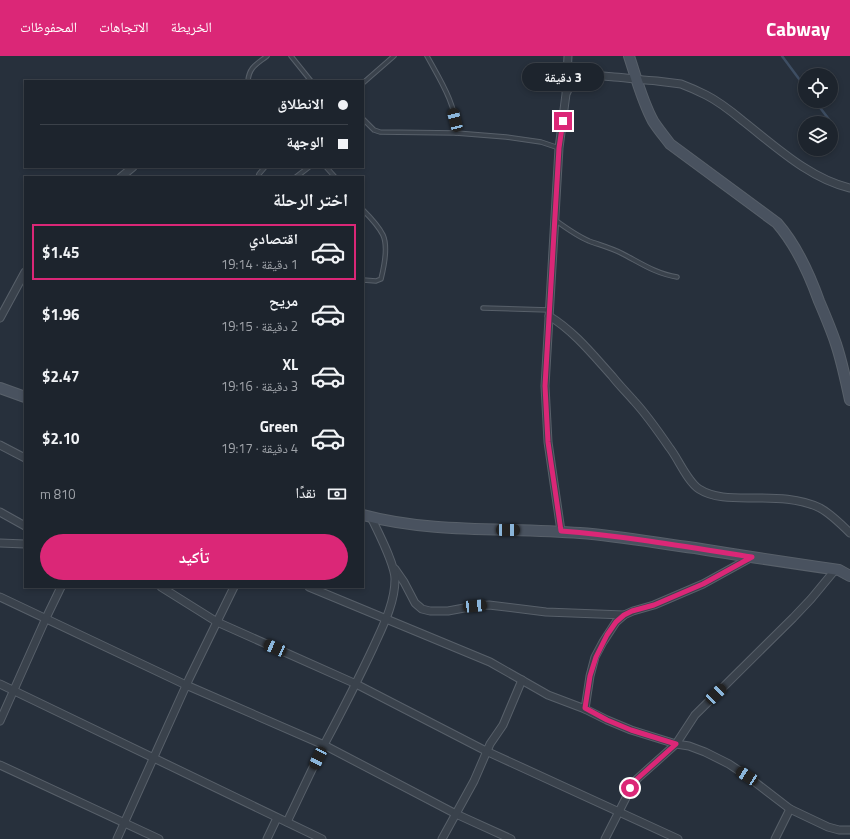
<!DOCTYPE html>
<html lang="ar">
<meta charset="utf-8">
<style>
body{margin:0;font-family:"Titillium Web","Noto Naskh Arabic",sans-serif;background:#252c35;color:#f1f3f6;direction:rtl;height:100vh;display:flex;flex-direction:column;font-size:15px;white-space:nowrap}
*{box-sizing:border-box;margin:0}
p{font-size:13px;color:#a0a4aa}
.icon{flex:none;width:22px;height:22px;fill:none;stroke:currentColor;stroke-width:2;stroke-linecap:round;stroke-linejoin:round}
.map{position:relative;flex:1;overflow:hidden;direction:ltr}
.details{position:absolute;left:24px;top:120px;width:340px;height:412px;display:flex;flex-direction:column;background:#1d242d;border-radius:0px;box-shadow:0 2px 6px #0003,0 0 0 1px #3b4149;direction:rtl}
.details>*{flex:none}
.hud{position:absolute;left:24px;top:24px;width:340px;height:88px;border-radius:0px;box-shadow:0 2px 6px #0003,0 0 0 1px #3b4149;direction:rtl;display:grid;align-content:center;height:88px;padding:0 16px;background:#1d242d}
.controls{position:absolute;left:798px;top:12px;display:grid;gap:8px}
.controls a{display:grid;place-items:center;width:40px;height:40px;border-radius:50%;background:#1d242d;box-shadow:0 2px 6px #0003,0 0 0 1px #3b4149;font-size:20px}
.end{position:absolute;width:18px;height:18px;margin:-9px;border:5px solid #db2777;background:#fff;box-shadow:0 0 0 2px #fff}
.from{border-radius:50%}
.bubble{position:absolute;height:28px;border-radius:14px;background:#1d242d;box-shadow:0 2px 6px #0003,0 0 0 1px #3b4149;font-size:13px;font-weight:700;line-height:28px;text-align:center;direction:rtl}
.car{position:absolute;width:12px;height:24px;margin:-12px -6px;border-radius:5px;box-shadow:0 0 3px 1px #0007;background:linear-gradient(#222 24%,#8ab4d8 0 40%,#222 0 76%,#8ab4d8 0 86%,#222 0)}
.hud b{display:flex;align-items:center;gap:14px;height:38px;font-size:15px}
.hud b+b{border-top:1px solid #3b4149}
.hud i{width:10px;height:10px;background:#f1f3f6}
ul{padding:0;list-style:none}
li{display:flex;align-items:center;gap:12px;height:56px;margin:0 8px 6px;padding:0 8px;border:2px solid transparent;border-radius:0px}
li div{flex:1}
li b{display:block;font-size:15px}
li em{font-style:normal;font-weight:700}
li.active{border-color:#db2777}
li>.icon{width:36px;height:36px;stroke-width:1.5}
h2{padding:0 16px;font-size:18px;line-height:48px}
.pay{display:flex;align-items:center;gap:10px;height:44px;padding:0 16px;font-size:15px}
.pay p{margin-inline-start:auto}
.primary-button{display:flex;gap:8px;margin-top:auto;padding:8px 16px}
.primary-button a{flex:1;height:46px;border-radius:24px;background:#db2777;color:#fff;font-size:16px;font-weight:700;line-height:46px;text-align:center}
header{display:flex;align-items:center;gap:24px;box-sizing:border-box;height:56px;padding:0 20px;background:#db2777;color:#fff}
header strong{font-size:19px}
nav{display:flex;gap:22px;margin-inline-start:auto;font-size:14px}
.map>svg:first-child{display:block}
</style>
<header>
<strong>Cabway</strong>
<nav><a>الخريطة</a><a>الاتجاهات</a><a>المحفوظات</a></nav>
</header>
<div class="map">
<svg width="850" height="783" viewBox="0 0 850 783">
<rect width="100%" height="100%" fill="#27303c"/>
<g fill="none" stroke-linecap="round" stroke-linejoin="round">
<g stroke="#3e4e63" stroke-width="2.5">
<polyline points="782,0 805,31"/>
<polyline points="815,45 834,70"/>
</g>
<defs>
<g id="service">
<polyline points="291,0 311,25"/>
<path d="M427,0C439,22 458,51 456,77"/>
<path d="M248,25C249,11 257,8 267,0"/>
<polyline points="363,27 394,0"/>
<polyline points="363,63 374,74 380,76 456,77 506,81 541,86 559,92"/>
<polyline points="326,111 335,121"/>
<polyline points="258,121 259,118 265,111"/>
<polyline points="296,121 309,111"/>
<path d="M363,154C370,161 378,169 383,179C388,190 384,211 381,223L376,225L363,224"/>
<path d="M555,164C566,172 577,180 589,185C600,189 611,192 621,197C639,206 656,218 677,221"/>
<polyline points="483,252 549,254"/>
</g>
<g id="minor">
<path d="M567,36C568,34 569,31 571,28C581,16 601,20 614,21C629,22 643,24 657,25C665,26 673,27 681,28C689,31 698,35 706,39C720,46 731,55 743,65C775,90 810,123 850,132"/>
<polyline points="121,121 133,111"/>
<path d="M549,260C574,275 593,299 612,320C619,329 627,337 634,345C647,359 658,375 669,391C678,402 687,425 699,433C713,442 732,442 748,442C772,442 798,441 820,452C831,458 841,468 850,477"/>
<polyline points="0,262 25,216"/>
<polyline points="0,389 25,402"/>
<polyline points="0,456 25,470"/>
<polyline points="561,475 548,386 545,330 559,92 566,38 568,0"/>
<polyline points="0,487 25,488"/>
<polyline points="395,513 404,526 415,547 422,553 430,555 448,555 475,550 489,549 546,556 624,559"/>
<polyline points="161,531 217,566 356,628 486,695 678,783"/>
<polyline points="309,531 490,606 548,639 585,653 607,664 631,674 676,688 689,690 705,696 729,708 747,720 790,753 828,771 839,774 850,774"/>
<polyline points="0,541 186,629 324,689 456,758 511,783"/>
<polyline points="0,628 322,783"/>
<polyline points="585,653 590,620 595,601 603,586 616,566 624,559 633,555 654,549 703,528 752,501"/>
<polyline points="0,665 46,562 61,531"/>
<polyline points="0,709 159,783"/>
<path d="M287,766C300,739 312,713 325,687C342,655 358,624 373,592C383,570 395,547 395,523C395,508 378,476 371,461"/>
<polyline points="117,783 189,623 234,531"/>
<polyline points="267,783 277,762"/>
<polyline points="442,783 474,725 490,688 503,669 522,624"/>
<polyline points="605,783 631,732 637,723 676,688 695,659 793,562 811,543 835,514"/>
<polyline points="775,783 790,753"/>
</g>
<g id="secondary">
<path d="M629,0C636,21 642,45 653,65C658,73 664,80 670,88L777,167C797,190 809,217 819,245C825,259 831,273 836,288C842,306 846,325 850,344"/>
<polyline points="0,332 25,341"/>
<path d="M363,459C434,478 508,471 580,477C619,480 657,487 695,492C743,500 791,507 839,514L850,520"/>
</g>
</defs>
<use href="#service" stroke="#58606a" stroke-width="5.5"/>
<use href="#minor" stroke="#58606a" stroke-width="9"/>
<use href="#secondary" stroke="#58606a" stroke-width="12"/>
<use href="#service" stroke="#3a424c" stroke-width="3.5"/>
<use href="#minor" stroke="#3a424c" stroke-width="7"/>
<use href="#secondary" stroke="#49525f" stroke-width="10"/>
</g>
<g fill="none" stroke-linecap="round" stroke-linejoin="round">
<path stroke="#db2777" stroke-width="5" d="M563,65L559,92L545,330L548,386L561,475C625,480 688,491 752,501L703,528L654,549L632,555L624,559L616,566L607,579L596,601L590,620L585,652L607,664L631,674L676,688L637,723L630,732"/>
</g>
</svg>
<div class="controls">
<a><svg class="icon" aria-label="locate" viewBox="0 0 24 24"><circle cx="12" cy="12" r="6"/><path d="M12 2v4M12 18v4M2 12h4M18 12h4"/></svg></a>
<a><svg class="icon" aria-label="layers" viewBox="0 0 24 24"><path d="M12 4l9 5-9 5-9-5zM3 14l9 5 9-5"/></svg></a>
</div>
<i class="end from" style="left:630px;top:732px"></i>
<i class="end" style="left:563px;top:65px"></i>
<div class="bubble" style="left:522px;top:7px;width:82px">3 دقيقة</div>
<i class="car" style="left:455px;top:64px;rotate:346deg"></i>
<i class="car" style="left:508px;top:474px;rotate:91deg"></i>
<i class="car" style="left:475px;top:550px;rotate:85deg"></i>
<i class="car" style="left:275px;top:592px;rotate:294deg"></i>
<i class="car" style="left:716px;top:638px;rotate:46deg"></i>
<i class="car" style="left:318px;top:702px;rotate:206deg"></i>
<i class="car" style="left:747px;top:720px;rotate:303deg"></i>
<div class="hud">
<b><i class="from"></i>الانطلاق</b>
<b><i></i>الوجهة</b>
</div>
<section class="details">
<h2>اختر الرحلة</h2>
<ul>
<li class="active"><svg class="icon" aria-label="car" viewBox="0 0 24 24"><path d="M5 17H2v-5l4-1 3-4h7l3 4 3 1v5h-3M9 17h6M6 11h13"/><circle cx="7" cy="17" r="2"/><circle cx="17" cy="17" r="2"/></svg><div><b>اقتصادي</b><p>1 دقيقة · 19:14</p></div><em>$1.45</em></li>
<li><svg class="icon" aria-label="car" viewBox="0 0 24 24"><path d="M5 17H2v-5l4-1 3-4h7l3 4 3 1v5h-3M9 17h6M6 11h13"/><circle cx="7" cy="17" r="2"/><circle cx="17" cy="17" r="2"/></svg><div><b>مريح</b><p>2 دقيقة · 19:15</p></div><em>$1.96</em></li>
<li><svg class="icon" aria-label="car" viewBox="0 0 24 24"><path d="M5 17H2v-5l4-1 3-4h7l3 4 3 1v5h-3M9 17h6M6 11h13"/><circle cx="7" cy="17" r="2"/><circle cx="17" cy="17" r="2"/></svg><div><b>XL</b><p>3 دقيقة · 19:16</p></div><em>$2.47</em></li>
<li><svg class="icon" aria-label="car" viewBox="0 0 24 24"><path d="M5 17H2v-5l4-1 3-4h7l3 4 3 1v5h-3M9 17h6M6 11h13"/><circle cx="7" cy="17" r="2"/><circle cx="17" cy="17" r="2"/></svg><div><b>Green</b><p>4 دقيقة · 19:17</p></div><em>$2.10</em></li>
</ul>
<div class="pay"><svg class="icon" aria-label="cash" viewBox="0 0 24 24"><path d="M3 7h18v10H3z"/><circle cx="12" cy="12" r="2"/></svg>نقدًا<p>810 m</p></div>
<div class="primary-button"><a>تأكيد</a></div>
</section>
</div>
